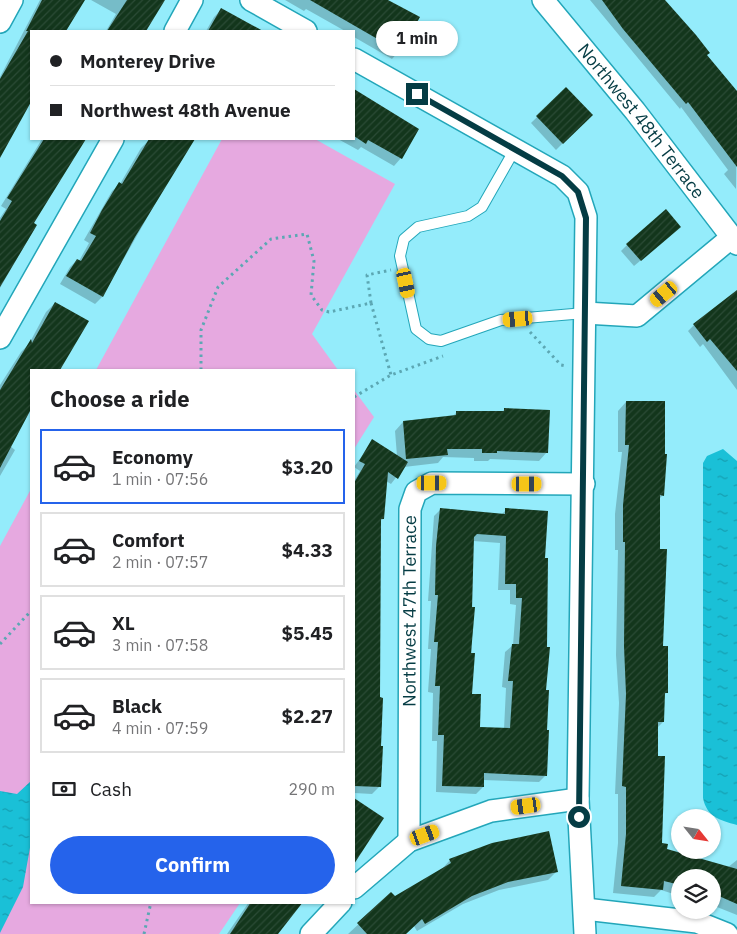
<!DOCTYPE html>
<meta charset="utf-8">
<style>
body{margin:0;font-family:"IBM Plex Sans",sans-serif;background:#f6f6f6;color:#202124;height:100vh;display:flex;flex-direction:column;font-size:19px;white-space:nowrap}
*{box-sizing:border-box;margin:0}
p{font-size:16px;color:#757577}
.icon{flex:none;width:28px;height:28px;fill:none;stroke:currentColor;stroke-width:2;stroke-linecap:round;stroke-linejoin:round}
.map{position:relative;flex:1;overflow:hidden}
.side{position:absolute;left:30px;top:369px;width:325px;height:535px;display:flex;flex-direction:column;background:#fff;border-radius:0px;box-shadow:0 1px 4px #0004}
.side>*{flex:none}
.banner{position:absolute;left:30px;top:30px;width:325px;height:110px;border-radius:0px;box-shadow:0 1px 4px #0004;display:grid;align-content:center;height:110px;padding:0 20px;background:#fff}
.needle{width:32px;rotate:120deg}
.fabs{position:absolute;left:671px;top:809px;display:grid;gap:10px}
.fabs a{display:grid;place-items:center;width:50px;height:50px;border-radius:50%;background:#fff;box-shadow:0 1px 4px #0004;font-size:25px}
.end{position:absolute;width:22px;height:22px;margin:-11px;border:6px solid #053c44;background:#fff;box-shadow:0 0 0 2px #fff}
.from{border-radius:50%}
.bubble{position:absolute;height:35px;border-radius:18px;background:#fff;box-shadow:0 1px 4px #0004;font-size:16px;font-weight:700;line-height:35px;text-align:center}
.car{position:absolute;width:15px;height:30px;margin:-15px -8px;border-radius:6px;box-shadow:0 0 4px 1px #0007;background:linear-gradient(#f5c518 24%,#345 0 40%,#f5c518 0 76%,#345 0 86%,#f5c518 0)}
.banner b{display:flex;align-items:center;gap:18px;height:48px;font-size:19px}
.banner b+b{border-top:1px solid #e0e0e0}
.banner i{width:12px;height:12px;background:#202124}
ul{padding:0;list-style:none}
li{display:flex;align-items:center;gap:15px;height:75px;margin:0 10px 8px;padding:0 10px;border:2px solid #e0e0e0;border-radius:0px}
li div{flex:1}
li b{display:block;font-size:19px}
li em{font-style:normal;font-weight:700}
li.active{border-color:#2563eb}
li>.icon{width:45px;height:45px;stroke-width:1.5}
h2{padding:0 20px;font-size:22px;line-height:60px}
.pay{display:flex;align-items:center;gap:12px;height:55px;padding:0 20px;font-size:19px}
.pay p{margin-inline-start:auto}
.primary-button{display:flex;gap:10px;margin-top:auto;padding:10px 20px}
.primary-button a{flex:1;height:58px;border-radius:30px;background:#2563eb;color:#fff;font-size:20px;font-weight:700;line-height:58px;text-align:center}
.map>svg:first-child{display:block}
</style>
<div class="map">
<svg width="737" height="934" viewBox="0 0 737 934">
<defs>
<pattern id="water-ripples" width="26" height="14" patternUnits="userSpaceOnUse" patternTransform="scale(1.25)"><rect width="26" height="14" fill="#1ac0d7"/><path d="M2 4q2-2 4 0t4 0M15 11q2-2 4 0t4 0" fill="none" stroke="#159db0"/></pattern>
<pattern id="building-hatch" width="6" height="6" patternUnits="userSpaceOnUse" patternTransform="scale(1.25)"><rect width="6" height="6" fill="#13361c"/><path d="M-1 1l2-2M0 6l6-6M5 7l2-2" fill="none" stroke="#2b4b36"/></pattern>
</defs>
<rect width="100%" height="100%" fill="#94ecfb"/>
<g fill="#e6a9e0">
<polygon points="222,139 315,139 395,184 312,334 338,370 96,370"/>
<polygon points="354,390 374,417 354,449"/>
<polygon points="31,489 31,902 240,903 219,934 0,934 0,546"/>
</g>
<g fill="url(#water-ripples)">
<path d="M723,449L737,461V825C719,820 707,817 703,798V463L707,456Z"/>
<polygon points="31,781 31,842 23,887 0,933 0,791 17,794"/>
</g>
<g fill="#0003" fill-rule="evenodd">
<polygon points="40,0 84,0 66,31 31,31 31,98 2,147 0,155 0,77"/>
<polygon points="91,0 164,0 146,31 106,31 116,14"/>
<polygon points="285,0 386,0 399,51 392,59 354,37 354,31 345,31 306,9 304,11"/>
<polygon points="590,0 661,0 706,55 737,96 736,189 724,174 728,170 681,107 680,109"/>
<polygon points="221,10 254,30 256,31 206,31 214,17"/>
<polygon points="566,89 591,115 556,150 531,123"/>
<polygon points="354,90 418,130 401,158 394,166 361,147 358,150 338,139 354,139"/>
<polygon points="42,139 85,139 32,224 36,226 0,288 0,218 6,209 1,206"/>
<polygon points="150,139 192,139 102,297 95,304 60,284 70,267 77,260 79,261 89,243 84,240 112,191 120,184 141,148"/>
<polygon points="673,233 634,266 621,251 627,245"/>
<polygon points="737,300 737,390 703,344 700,347 688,331 694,325"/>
<polygon points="55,303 58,370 31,370 31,410 10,446 15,450 0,476 0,385 21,352 29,344 46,312"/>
<polygon points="626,402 663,495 659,499 659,550 662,648 667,692 663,696 663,722 657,728 661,845 666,850 727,868 737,860 737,915 712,905 712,878 680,878 680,896 661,890 654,897 613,893 618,843 618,794 615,794 619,703 616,655 618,550 615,550 615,514 622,452 618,452 618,411"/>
<polygon points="504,410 547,452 539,461 490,459 488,461 474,461 474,458 443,457 438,463 404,467 391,484 386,481 383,519 380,521 380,786 372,794 354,793 354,499 378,501 354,486 354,481 360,471 354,467 373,441 397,456 395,431 403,422 452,417 457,412 502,412"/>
<path d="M441,509L501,515L506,510L543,559L546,775L539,782L483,780V787L476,794L436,792L437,741H432L433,693L428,692L431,649H428L431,601H428L434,516ZM473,541L500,543L498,590H510V604L516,605L513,645L505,652L502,687L506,688L504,729L478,728L471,695Z"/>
<polygon points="354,800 382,818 355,856 354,855"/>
<polygon points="450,860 557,871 548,880 499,890 463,904 417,931 414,926 405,934 348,934 391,894 395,898 442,869"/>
<polygon points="249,902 301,902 276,934 227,934"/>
</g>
<g fill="url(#building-hatch)" fill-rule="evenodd">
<polygon points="42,0 85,0 66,31 31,31 31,102 0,158 0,79 28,31 26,31"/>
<polygon points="127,0 165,0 146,31 107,31"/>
<polygon points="310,0 388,0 420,17 400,52"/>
<polygon points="602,0 665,0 696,35 710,53 707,55 737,91 737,167 688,102 686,104 623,29"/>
<polygon points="221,8 263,31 208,31"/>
<polygon points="566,87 593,115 563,144 536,116"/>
<polygon points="354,89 419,129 402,159 368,140 366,144 354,136"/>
<polygon points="44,139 86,139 34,223 37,225 0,287 0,221 12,201 7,198"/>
<polygon points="149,139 195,139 135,237 103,297 66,276 77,259 81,261 96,236 90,233 102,210 119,182 122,184"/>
<polygon points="666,209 681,227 641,261 626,244"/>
<polygon points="737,290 737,371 710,339 707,342 693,324"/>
<polygon points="55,302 89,321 60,370 31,370 31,409 0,468 0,390 31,339 32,343"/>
<polygon points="626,401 665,401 665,454 667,454 664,496 660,495 660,549 667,549 663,646 668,646 668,693 665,693 664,722 658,722 658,756 665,756 662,843 668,844 667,849 737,869 737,904 712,893 712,878 680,878 680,885 664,881 663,890 621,886 626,834 626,787 622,786 626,694 624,646 625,542 623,542 623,505 629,445 625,445"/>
<polygon points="504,408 550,410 548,453 497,451 497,453 482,453 482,449 447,449 448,455 406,459 403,421 456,415 456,411 504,411"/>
<polygon points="372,439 408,462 398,479 388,472 384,519 381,519 380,697 383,698 381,746 383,746 381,787 354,786 354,483 365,464 359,461"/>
<path d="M440,508L505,514V508L548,511L545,558H548L547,647H550L546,690H549L547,730H549L547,776L484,773V787L442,786L444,735H438L440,686H435L438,642H434L438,595H435L436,546ZM477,534L506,536L505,584H516V598H522L519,644H512L508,681H513L510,728L480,727L481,694H472L475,653H471L475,607H472L474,537Z"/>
<polygon points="354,798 384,818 354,864"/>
<polygon points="549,831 558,872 508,882 472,896 425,924 422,919 406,934 367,934 357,923 391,892 395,896 451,863 449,859 492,843"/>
<polygon points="251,902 303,902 278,934 230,934"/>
</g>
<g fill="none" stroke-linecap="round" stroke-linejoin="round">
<defs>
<polyline id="service" points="515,149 482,207 468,216 418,227 404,239 400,256 416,329 429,339 441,341 501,320 585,313"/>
<g id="minor">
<polyline points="251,0 306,31"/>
<path id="s1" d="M543,0L635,111L737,244"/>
<polyline points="0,22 12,0"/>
<polyline points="175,31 192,0"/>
<polyline points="354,59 562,176 578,192 586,217 578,799 585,934"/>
<polyline points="585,313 637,316 732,237"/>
<polyline points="0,338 113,139"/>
<path id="s2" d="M409,841L410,509L416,492L432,483L584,484"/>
<polyline points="354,888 409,841 491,811 578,799"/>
<polyline points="585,909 697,922 727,934"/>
<polyline points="311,934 341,902"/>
</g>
</defs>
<use href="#service" stroke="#23a6b9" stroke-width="12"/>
<use href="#minor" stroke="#23a6b9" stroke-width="24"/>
<g stroke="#5ca7b3" stroke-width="3" stroke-dasharray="2.5 4" stroke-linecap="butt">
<polyline points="371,303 391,375"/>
<polyline points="530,332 561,365 566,366"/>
<polyline points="201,370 201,330 218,287 271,239 307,234 314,261 311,295 322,310 329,312 371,303 367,275 391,270"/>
<polyline points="354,397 391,375 443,356"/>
<polyline points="0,644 31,611"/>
<polyline points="144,934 151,902"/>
</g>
<use href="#service" stroke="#fff" stroke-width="10"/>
<use href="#minor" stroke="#fff" stroke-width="21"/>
</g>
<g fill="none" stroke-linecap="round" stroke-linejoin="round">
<polyline stroke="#053c44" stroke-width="6" points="417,94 562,176 578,192 586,218 579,817"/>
</g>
<g text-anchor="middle" stroke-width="5" stroke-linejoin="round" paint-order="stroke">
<g font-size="18" fill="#053c44" stroke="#fcfcfc">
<text dy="6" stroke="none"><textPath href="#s1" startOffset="156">Northwest 48th Terrace</textPath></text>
<text dy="6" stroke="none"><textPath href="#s2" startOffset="230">Northwest 47th Terrace</textPath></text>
</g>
</g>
</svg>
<div class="fabs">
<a><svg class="needle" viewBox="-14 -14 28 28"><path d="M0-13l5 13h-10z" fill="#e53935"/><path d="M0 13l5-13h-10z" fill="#757577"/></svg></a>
<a><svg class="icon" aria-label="layers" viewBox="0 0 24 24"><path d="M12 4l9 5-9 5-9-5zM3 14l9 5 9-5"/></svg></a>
</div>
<i class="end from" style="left:579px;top:817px"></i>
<i class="end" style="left:417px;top:94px"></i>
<div class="bubble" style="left:376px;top:21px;width:82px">1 min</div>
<i class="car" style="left:406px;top:283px;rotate:168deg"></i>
<i class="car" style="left:664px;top:294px;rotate:230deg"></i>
<i class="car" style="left:518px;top:319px;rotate:265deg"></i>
<i class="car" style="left:432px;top:483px;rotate:90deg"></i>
<i class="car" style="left:527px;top:484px;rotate:90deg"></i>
<i class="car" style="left:526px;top:806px;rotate:262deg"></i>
<i class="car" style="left:425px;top:835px;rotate:70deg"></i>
<div class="banner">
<b><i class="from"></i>Monterey Drive</b>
<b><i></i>Northwest 48th Avenue</b>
</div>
<section class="side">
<h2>Choose a ride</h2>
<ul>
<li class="active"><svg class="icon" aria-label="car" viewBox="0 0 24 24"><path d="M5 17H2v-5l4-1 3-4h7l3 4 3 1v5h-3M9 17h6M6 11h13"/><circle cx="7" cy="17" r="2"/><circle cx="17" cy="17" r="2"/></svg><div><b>Economy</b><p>1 min · 07:56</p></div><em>$3.20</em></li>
<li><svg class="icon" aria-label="car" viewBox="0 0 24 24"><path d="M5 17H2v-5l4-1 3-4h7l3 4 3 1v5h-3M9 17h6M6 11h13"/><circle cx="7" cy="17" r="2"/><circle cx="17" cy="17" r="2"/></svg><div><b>Comfort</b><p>2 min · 07:57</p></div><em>$4.33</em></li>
<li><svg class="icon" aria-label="car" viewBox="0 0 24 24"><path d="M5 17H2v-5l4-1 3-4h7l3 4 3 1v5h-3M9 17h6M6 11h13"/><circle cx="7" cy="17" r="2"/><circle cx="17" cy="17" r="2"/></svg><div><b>XL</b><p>3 min · 07:58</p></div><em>$5.45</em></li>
<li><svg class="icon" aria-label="car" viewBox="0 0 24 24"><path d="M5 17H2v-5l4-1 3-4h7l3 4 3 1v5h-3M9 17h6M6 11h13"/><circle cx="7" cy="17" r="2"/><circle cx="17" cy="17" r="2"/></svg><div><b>Black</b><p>4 min · 07:59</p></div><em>$2.27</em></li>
</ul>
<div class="pay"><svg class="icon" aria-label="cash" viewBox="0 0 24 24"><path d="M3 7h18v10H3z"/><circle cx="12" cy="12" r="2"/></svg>Cash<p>290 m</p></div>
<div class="primary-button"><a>Confirm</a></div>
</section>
</div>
